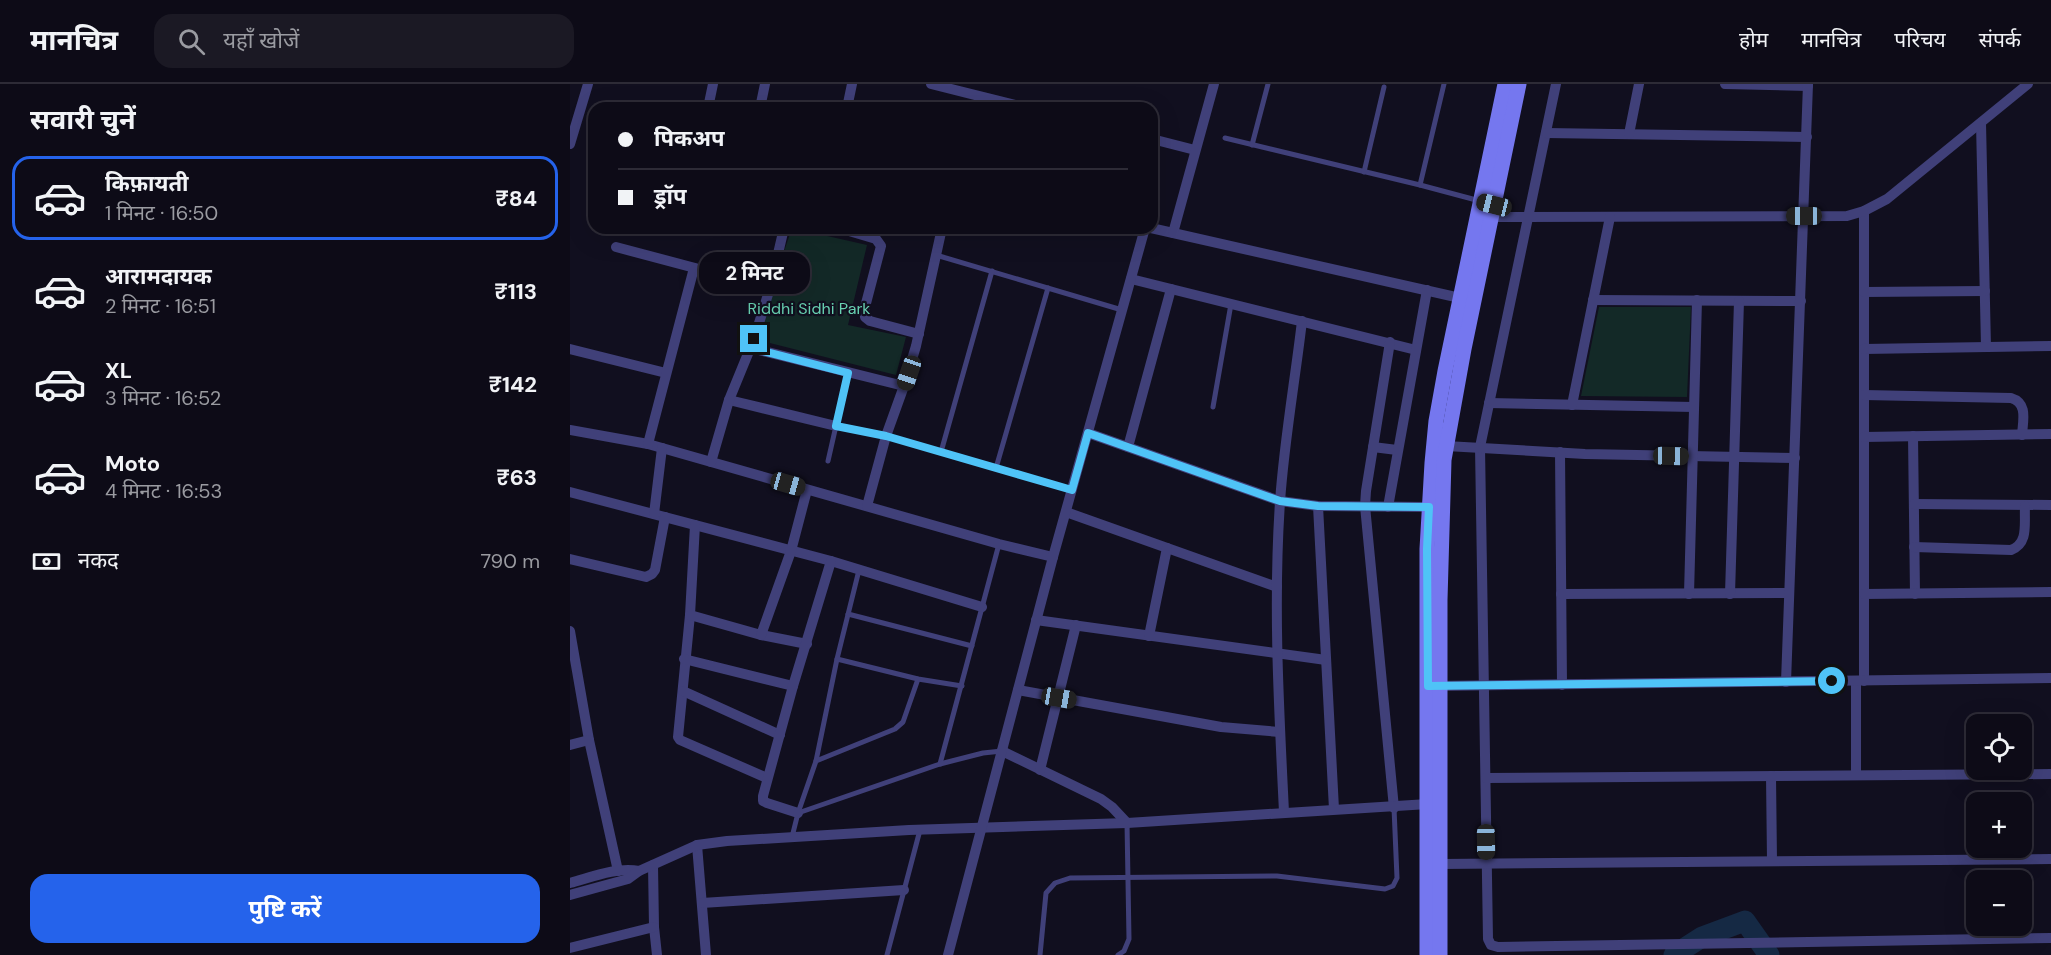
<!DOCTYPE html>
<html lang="hi">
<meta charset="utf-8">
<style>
body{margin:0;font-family:"DM Sans","Noto Sans Devanagari",sans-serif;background:#1b1924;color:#f1f3f6;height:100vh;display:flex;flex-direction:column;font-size:22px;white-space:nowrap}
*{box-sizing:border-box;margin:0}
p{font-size:20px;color:#9a9ba1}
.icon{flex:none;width:33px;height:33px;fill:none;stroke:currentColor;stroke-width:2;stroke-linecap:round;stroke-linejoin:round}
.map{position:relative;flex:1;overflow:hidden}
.drawer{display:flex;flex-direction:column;background:#0d0b17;width:570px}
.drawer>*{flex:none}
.hud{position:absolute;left:18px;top:18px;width:570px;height:132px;border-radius:18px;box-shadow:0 6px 24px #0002,0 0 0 2px #2d2b36;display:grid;align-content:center;height:132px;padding:0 30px;background:#0d0b17}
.tools{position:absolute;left:1396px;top:630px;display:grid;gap:12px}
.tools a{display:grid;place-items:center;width:66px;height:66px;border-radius:12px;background:#0d0b17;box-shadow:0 6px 24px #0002,0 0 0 2px #2d2b36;font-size:30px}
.end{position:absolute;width:27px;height:27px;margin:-14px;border:8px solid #4fc3f7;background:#111;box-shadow:0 0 0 3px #111}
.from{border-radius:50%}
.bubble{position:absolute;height:42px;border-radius:18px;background:#0d0b17;box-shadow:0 6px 24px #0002,0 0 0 2px #2d2b36;font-size:20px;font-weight:700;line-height:42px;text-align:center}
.car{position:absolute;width:18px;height:36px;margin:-18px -9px;border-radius:8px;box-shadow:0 0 4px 2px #0007;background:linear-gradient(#222 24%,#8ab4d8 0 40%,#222 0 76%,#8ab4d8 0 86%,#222 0)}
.hud b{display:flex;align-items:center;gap:21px;height:57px;font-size:22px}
.hud b+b{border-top:2px solid #2d2b36}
.hud i{width:15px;height:15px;background:#f1f3f6}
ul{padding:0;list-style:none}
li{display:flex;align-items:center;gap:18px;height:84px;margin:0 12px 9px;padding:0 18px;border:3px solid transparent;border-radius:18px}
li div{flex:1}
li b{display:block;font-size:22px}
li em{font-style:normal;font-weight:700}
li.selected{border-color:#2563eb}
li>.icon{width:54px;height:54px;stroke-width:1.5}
h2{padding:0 30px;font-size:27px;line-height:72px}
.pay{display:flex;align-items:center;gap:15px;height:66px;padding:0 30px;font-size:22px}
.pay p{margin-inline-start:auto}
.button{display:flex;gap:12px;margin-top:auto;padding:12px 30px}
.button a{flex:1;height:69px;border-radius:18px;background:#2563eb;color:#fff;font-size:24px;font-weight:700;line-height:69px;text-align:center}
header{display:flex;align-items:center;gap:36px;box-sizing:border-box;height:84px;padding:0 30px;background:#0d0b17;border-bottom:2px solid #2d2b36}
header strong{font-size:28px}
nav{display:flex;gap:33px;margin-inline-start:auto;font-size:21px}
.search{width:420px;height:54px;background:#1b1924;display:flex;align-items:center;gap:15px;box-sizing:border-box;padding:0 21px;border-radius:18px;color:#9a9ba1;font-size:22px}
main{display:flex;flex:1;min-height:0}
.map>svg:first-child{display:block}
</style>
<header>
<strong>मानचित्र</strong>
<div class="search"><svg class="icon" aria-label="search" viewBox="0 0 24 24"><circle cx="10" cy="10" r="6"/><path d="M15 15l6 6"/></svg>यहाँ खोजें</div>
<nav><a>होम</a><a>मानचित्र</a><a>परिचय</a><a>संपर्क</a></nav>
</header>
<main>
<section class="drawer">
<h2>सवारी चुनें</h2>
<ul>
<li class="selected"><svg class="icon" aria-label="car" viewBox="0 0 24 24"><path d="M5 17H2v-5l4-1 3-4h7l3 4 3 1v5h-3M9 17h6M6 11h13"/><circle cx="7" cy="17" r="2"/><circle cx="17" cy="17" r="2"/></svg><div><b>किफ़ायती</b><p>1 मिनट · 16:50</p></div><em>₹84</em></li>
<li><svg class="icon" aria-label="car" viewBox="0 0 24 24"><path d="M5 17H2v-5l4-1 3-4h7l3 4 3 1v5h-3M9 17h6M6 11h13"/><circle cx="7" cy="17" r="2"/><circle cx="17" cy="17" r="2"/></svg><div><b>आरामदायक</b><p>2 मिनट · 16:51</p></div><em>₹113</em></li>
<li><svg class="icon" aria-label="car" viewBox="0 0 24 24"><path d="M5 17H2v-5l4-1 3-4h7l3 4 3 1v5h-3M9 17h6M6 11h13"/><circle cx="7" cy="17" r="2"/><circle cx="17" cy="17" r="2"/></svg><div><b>XL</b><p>3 मिनट · 16:52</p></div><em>₹142</em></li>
<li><svg class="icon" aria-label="car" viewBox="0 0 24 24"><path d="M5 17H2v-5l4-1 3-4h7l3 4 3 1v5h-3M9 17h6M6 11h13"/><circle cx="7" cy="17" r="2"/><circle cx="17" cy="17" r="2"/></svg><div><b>Moto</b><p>4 मिनट · 16:53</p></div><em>₹63</em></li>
</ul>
<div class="pay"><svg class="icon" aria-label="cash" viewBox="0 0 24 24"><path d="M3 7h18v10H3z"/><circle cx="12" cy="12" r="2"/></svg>नकद<p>790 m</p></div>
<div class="button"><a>पुष्टि करें</a></div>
</section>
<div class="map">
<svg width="1481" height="871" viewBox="0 0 1481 871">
<rect width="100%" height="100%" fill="#110f1f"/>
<g fill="#132927">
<polygon points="222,144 297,161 278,241 336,253 326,291 184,255"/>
<polygon points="1029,223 1121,223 1117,313 1011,312"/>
</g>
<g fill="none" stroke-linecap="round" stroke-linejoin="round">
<polyline stroke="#152944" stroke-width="21" points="1104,871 1132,853 1175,837 1199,871"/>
<g stroke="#404079" stroke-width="5">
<polyline points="655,54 850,101 910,117"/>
<polyline points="682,61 698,0"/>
<polyline points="794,88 814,3"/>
<polyline points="850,101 874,0"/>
<polyline points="366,171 552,226"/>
<polyline points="643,323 661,220"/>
<polyline points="266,342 316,352 502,406"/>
<polyline points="371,368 422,187"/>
<polyline points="258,377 278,289"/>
<polyline points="426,384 478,204"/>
<polyline points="278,530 402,562"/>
<polyline points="267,575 348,595 392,602"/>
<polyline points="246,677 325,645 333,638 348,595"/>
<polyline points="370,680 429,460"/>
<polyline points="228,729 370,680 413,669 432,667"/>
<polyline points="222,753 228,729 246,677 267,575 289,486"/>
<polyline points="317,871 350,746"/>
<polyline points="470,871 476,809 485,799 500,794 707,792 815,805 823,802 827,794 824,724"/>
<polyline points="548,871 554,867 559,855 557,739"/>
</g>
<g stroke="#404079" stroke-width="10">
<polyline points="361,0 457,24"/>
<polyline points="986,0 910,363 918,855 921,861 928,863 1481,854"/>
<polyline points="1155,0 1238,2"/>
<polyline points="138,24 143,0"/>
<polyline points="190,24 195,0"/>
<polyline points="277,24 282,0"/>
<polyline points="1411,39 1416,263"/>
<polyline points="976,49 1237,53"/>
<polyline points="1059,50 1069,0"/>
<polyline points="582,55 625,66"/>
<polyline points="0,60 18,0"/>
<polyline points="1294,127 1294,597"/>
<polyline points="916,133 1277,132 1294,127 1317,115 1458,0"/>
<polyline points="269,144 306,155 311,162 294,227 295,233 300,237 349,250"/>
<polyline points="581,144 890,214"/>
<polyline points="603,149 644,0"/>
<polyline points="46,163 200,204"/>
<polyline points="561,195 846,266"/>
<polyline points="1294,208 1415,207"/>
<polyline points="1023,216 1231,217"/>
<polyline points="820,258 796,407 795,422 824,724"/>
<polyline points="181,264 334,302"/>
<polyline points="0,265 96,289"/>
<polyline points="1294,265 1481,262"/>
<path d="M1294,311L1441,314C1458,319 1453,336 1452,351"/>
<polyline points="159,316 266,342"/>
<polyline points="919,319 1124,323"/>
<polyline points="1002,321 1040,133"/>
<polyline points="0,346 78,360 429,460 483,473"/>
<polyline points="518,349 710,417 748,422 859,423"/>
<polyline points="1343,352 1345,510"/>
<polyline points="1294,353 1481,350"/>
<polyline points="78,360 124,184"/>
<polyline points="876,362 1015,370 1225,374"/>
<polyline points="558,363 601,205"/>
<polyline points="803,363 827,366"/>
<polyline points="990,368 992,601"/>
<polyline points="141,378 159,316 184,255 200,204 214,144"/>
<polyline points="0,408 261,477 412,523"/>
<polyline points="1344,420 1481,421"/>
<polyline points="297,422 316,352 334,302 346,262 372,144"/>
<polyline points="748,422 764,725"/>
<polyline points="818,423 857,206"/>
<polyline points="496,428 707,503"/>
<polyline points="84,430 92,364"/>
<polyline points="125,441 120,531 108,653 110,656 197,694"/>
<path d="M1344,463L1441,466C1459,459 1454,440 1455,422"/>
<polyline points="0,475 76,493 82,490 85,486 95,433"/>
<polyline points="991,510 1219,509"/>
<polyline points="1119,510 1127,216"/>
<polyline points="1160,510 1169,217"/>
<polyline points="1294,510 1481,508"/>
<polyline points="120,531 191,551 237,560"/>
<polyline points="466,536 756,576"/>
<polyline points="0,547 19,656 48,787"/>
<polyline points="191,551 221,467 237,406"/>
<polyline points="579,552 597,464"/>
<polyline points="114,575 223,602"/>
<polyline points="1286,597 1286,691"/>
<polyline points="1216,598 1238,0"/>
<polyline points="864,602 1481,594"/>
<polyline points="448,606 651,643 710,648"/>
<polyline points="113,607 210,651"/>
<polyline points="0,661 19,656"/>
<polyline points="432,667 531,715 542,723 557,739"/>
<polyline points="470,686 506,541"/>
<polyline points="1201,692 1202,777"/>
<polyline points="916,694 1481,690"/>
<path d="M714,728C709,625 703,522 710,418C714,358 725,297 732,237"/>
<polyline points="228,729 197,719 193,717 193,712 223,602 261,477"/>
<polyline points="127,761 136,871"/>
<polyline points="871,780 1481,775"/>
<polyline points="83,781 84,843 87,871"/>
<path d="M0,799C22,793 46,783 69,787"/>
<polyline points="0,811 58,795 69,787 127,761 157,757 339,746 557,739 858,720"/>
<polyline points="132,819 334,806"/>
<polyline points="0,864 84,843"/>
<polyline points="378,871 483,473 575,144"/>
</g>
<g stroke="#7577ef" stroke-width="15">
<polyline points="857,871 857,465 862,379 866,337 875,287 935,0"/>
<polyline points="870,871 870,516 874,376 894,265 949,0"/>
</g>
</g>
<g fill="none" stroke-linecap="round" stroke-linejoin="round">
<polyline stroke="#4fc3f7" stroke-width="8" points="184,255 181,264 278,289 266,342 316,352 502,406 518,349 710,417 748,422 859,423 857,465 858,602 1262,597"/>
</g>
<g text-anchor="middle" stroke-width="4.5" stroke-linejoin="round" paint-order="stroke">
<g font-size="16" fill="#68d1b2" stroke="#110f1f">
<text x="239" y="230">Riddhi Sidhi Park</text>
</g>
</g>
</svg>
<div class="tools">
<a><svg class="icon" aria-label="locate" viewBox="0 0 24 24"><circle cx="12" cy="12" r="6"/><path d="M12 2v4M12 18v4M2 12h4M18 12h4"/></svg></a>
<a>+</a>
<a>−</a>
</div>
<i class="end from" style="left:1262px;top:597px"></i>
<i class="end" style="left:184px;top:255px"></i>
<div class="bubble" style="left:129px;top:168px;width:111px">2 मिनट</div>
<i class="car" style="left:924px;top:121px;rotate:284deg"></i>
<i class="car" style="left:1234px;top:132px;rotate:270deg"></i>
<i class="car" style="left:339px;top:289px;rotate:199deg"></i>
<i class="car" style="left:1101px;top:372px;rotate:91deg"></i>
<i class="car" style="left:218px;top:400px;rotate:106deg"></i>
<i class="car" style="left:489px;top:614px;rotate:100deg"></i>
<i class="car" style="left:916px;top:758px;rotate:179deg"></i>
<div class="hud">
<b><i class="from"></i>पिकअप</b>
<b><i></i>ड्रॉप</b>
</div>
</div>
</main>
